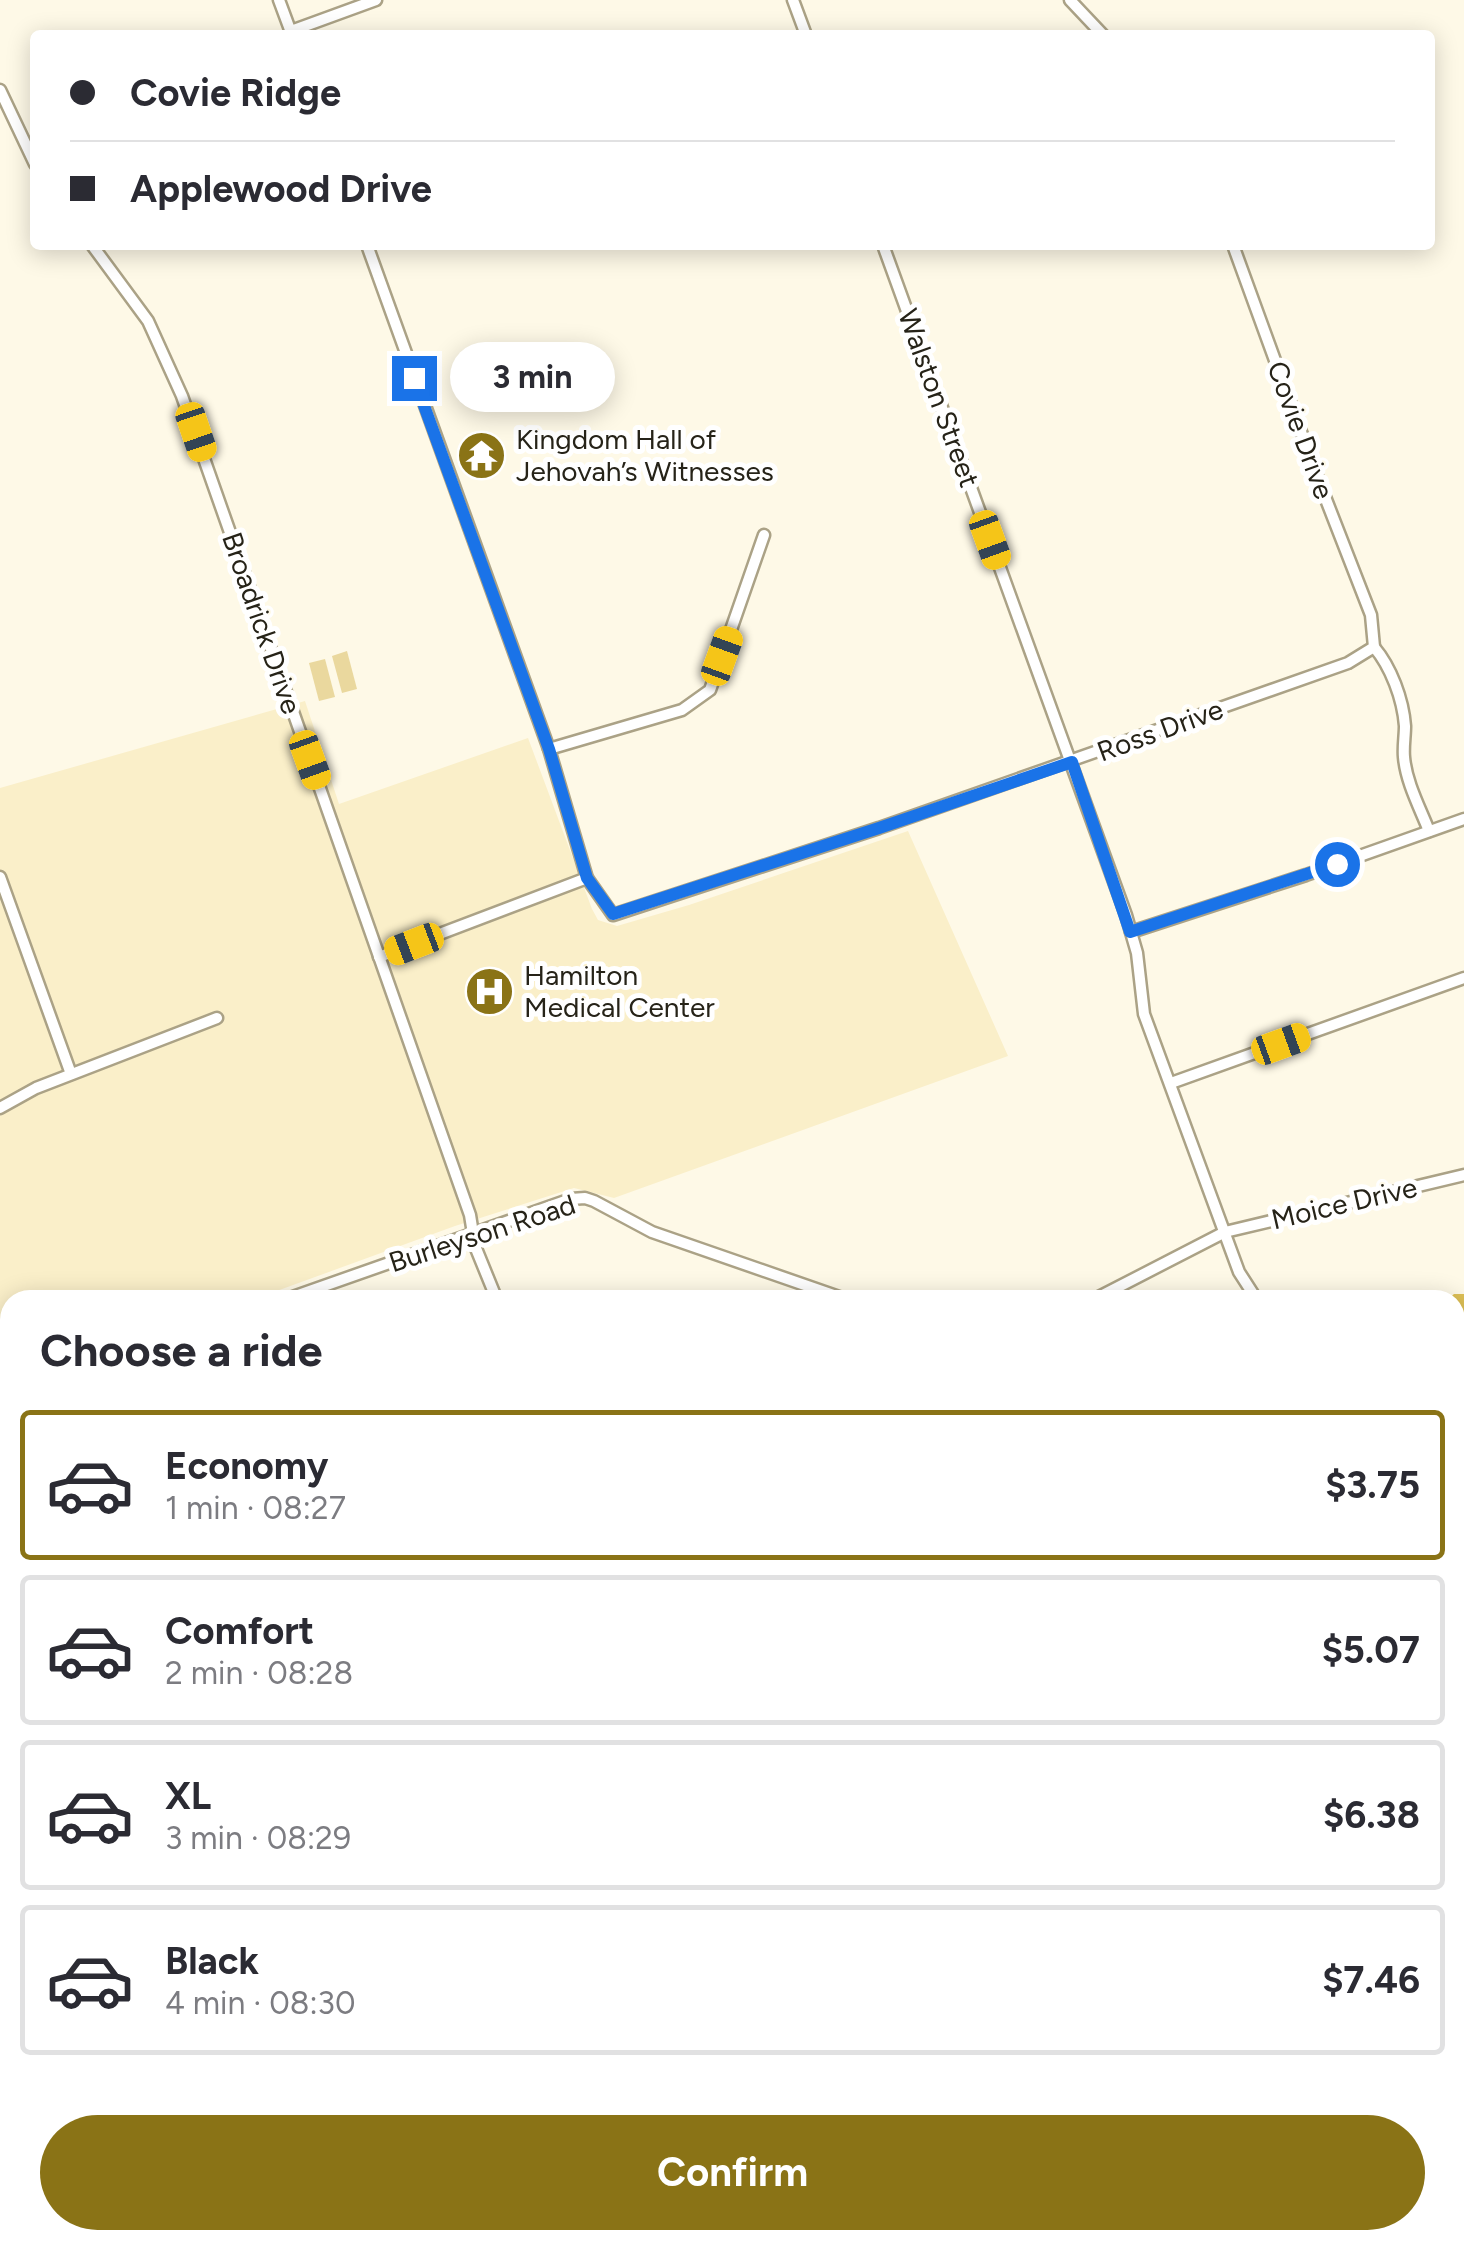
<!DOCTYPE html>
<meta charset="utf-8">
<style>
body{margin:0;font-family:Figtree,sans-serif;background:#f7f7f7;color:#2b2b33;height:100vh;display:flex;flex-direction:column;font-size:38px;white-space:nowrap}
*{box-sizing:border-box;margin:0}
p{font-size:32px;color:#7c7c81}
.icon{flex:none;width:55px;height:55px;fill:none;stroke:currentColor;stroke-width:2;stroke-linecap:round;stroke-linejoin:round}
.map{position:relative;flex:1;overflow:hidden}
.sheet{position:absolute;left:0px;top:1290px;width:1465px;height:960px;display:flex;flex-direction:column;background:#fff;border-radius:30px 30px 0 0;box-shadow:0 5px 25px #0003}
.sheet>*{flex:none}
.guide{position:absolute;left:30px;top:30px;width:1405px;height:220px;border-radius:10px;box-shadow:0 5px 25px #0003;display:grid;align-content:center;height:220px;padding:0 40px;background:#fff}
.end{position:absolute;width:45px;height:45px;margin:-22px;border:12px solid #1a73e8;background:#fff;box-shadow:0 0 0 5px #fff}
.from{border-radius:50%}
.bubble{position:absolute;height:70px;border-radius:35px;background:#fff;box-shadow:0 5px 25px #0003;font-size:32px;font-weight:700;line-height:70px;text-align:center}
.car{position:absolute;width:30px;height:60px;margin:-30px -15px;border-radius:12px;box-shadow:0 0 8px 2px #0007;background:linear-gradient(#f5c518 24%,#345 0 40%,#f5c518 0 76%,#345 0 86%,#f5c518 0)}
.guide b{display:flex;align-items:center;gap:35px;height:95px;font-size:38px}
.guide b+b{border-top:2px solid #e1e1e2}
.guide i{width:25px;height:25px;background:#2b2b33}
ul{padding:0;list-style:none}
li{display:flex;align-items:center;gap:30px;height:150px;margin:0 20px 15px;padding:0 20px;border:5px solid #e1e1e2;border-radius:10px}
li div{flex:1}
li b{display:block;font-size:38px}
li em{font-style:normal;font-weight:700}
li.on{border-color:#8a7316}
li>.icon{width:90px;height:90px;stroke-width:1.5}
h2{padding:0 40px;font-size:45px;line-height:120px}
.action{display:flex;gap:20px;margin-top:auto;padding:20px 40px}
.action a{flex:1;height:115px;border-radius:60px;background:#8a7316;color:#fff;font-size:40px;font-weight:700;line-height:115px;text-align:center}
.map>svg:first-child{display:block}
</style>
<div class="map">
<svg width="1464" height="2250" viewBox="0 0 1464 2250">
<defs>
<pattern id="forest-firs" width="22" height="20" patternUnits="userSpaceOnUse" patternTransform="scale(2.5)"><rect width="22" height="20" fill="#e4c75d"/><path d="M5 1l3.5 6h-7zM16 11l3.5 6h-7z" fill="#c3ab50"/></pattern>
<pattern id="water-ripples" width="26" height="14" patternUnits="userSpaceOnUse" patternTransform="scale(2.5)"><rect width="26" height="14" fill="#dec056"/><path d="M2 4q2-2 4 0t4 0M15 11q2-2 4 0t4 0" fill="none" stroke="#bea54a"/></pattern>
</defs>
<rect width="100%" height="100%" fill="#fef9e7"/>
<polygon fill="#faefc9" points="305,701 339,804 528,738 592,909 598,920 617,926 689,905 908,831 1008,1056 614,1198 574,1188 455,1226 252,1300 10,1300 10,1332 0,1328 0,788"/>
<polygon fill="url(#forest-firs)" points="853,2240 1388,2240 1393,2250 851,2250"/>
<g fill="#ead89e">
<polygon points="347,651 357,689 342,693 332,656"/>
<polygon points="325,659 335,697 319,701 309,663"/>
</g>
<polygon fill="url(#water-ripples)" points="1454,1294 1464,1294 1464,1382 1455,1359 1455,1300 1447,1300"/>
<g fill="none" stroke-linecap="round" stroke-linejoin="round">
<defs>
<g id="street">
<polyline points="279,0 292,35"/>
<polyline points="793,0 806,35"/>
<polyline points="1070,0 1103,35"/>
<polyline points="291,31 376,0"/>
<polyline points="0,90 35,164"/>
<polyline points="92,245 148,321 182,396 470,1215 475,1246 497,1300"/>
<polyline points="367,245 549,749 587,878 613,915 879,828 1348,663 1374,647 1371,615 1320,484 1233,245"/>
<polyline points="883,245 1126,915 1137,953 1144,1014 1239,1272 1257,1300"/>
<path d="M1374,647C1391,667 1403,699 1405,726C1405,736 1403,747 1404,757C1406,782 1420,808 1429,831"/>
<polyline points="549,749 682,710 710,690 764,535"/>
<polyline points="0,877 71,1074"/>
<polyline points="1131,932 1306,875 1464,819"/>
<polyline points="379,957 587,878"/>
<polyline points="1171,1083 1464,978"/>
<polyline points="0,1108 36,1088 217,1018"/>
<polyline points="284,1300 571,1199 585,1198 594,1201 652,1232 848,1300"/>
<polyline points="1093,1300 1225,1232 1464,1175"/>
<polyline points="1455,1517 1464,1526"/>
<polyline points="1455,1605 1464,1596"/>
<polyline points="1455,1868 1464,1859"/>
<polyline points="0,1954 10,1937"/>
<polyline points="0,2198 2,2220 0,2225"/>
<polyline points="249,2240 258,2250"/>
<polyline points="840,2250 841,2240"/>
</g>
<g id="secondary">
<polyline points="0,1346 10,1351"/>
<polyline points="332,2240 335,2250"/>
</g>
</defs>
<use href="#street" stroke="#aba286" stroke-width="15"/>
<use href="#secondary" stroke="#aba286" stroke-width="19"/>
<use href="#street" stroke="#fff" stroke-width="10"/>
<use href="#secondary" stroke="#fff" stroke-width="14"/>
</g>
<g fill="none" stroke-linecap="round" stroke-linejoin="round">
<polyline stroke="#1a73e8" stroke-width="12" points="414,378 549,749 587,878 613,914 879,828 1072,762 1130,932 1337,864"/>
</g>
<defs>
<symbol id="temple-disc" viewBox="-11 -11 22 22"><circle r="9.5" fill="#8a7316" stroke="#fff"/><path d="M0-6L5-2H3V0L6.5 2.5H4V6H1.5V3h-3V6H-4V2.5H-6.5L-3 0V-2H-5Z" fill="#fff"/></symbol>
<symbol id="hospital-disc" viewBox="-11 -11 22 22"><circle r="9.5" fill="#8a7316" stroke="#fff"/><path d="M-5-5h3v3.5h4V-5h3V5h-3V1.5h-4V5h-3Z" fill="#fff"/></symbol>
</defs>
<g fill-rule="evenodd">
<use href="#temple-disc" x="454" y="428" width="55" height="55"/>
<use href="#hospital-disc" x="462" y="964" width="55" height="55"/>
</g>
<g text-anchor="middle" stroke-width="10" stroke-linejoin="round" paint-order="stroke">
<g font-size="28" fill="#262318" stroke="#fff">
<text transform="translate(939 398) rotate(70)" y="10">Walston Street</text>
<text transform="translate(1301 430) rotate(70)" y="10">Covie Drive</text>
<text transform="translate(262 623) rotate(71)" y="10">Broadrick Drive</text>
<text transform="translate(1160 730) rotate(-20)" y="10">Ross Drive</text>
<text transform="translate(1344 1203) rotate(-13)" y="10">Moice Drive</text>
<text transform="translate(482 1233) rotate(-18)" y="10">Burleyson Road</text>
</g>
<g font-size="28" fill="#262318" stroke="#fff" text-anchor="start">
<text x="516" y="449">Kingdom Hall of<tspan x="516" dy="32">Jehovah’s Witnesses</tspan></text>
<text x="524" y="985">Hamilton<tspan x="524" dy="32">Medical Center</tspan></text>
</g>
</g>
</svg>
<i class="end from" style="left:1337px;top:864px"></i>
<i class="end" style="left:414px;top:378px"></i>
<div class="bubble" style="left:450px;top:342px;width:165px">3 min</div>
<i class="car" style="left:196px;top:432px;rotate:161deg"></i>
<i class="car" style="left:990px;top:540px;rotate:160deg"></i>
<i class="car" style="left:722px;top:656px;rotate:20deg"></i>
<i class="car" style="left:310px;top:760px;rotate:160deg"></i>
<i class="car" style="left:414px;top:944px;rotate:249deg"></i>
<i class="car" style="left:1281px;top:1044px;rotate:70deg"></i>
<div class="guide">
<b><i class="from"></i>Covie Ridge</b>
<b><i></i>Applewood Drive</b>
</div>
<section class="sheet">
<h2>Choose a ride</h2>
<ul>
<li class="on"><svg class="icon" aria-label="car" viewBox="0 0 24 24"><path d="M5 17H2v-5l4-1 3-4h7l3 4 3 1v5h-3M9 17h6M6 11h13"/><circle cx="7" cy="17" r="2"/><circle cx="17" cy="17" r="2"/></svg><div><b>Economy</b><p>1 min · 08:27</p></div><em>$3.75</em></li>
<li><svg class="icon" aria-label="car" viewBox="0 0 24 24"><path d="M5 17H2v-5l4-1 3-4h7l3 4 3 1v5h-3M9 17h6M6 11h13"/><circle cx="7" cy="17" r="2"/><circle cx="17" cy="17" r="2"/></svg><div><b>Comfort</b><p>2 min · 08:28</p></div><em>$5.07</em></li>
<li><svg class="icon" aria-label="car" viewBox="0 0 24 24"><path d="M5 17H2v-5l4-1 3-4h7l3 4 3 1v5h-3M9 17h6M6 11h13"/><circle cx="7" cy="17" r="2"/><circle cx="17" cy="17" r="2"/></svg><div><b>XL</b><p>3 min · 08:29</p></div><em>$6.38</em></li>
<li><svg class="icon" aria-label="car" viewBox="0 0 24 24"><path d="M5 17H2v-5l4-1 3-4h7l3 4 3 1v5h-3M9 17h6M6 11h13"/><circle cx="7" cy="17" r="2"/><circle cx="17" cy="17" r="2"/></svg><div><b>Black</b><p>4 min · 08:30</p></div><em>$7.46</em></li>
</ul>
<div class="action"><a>Confirm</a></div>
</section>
</div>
